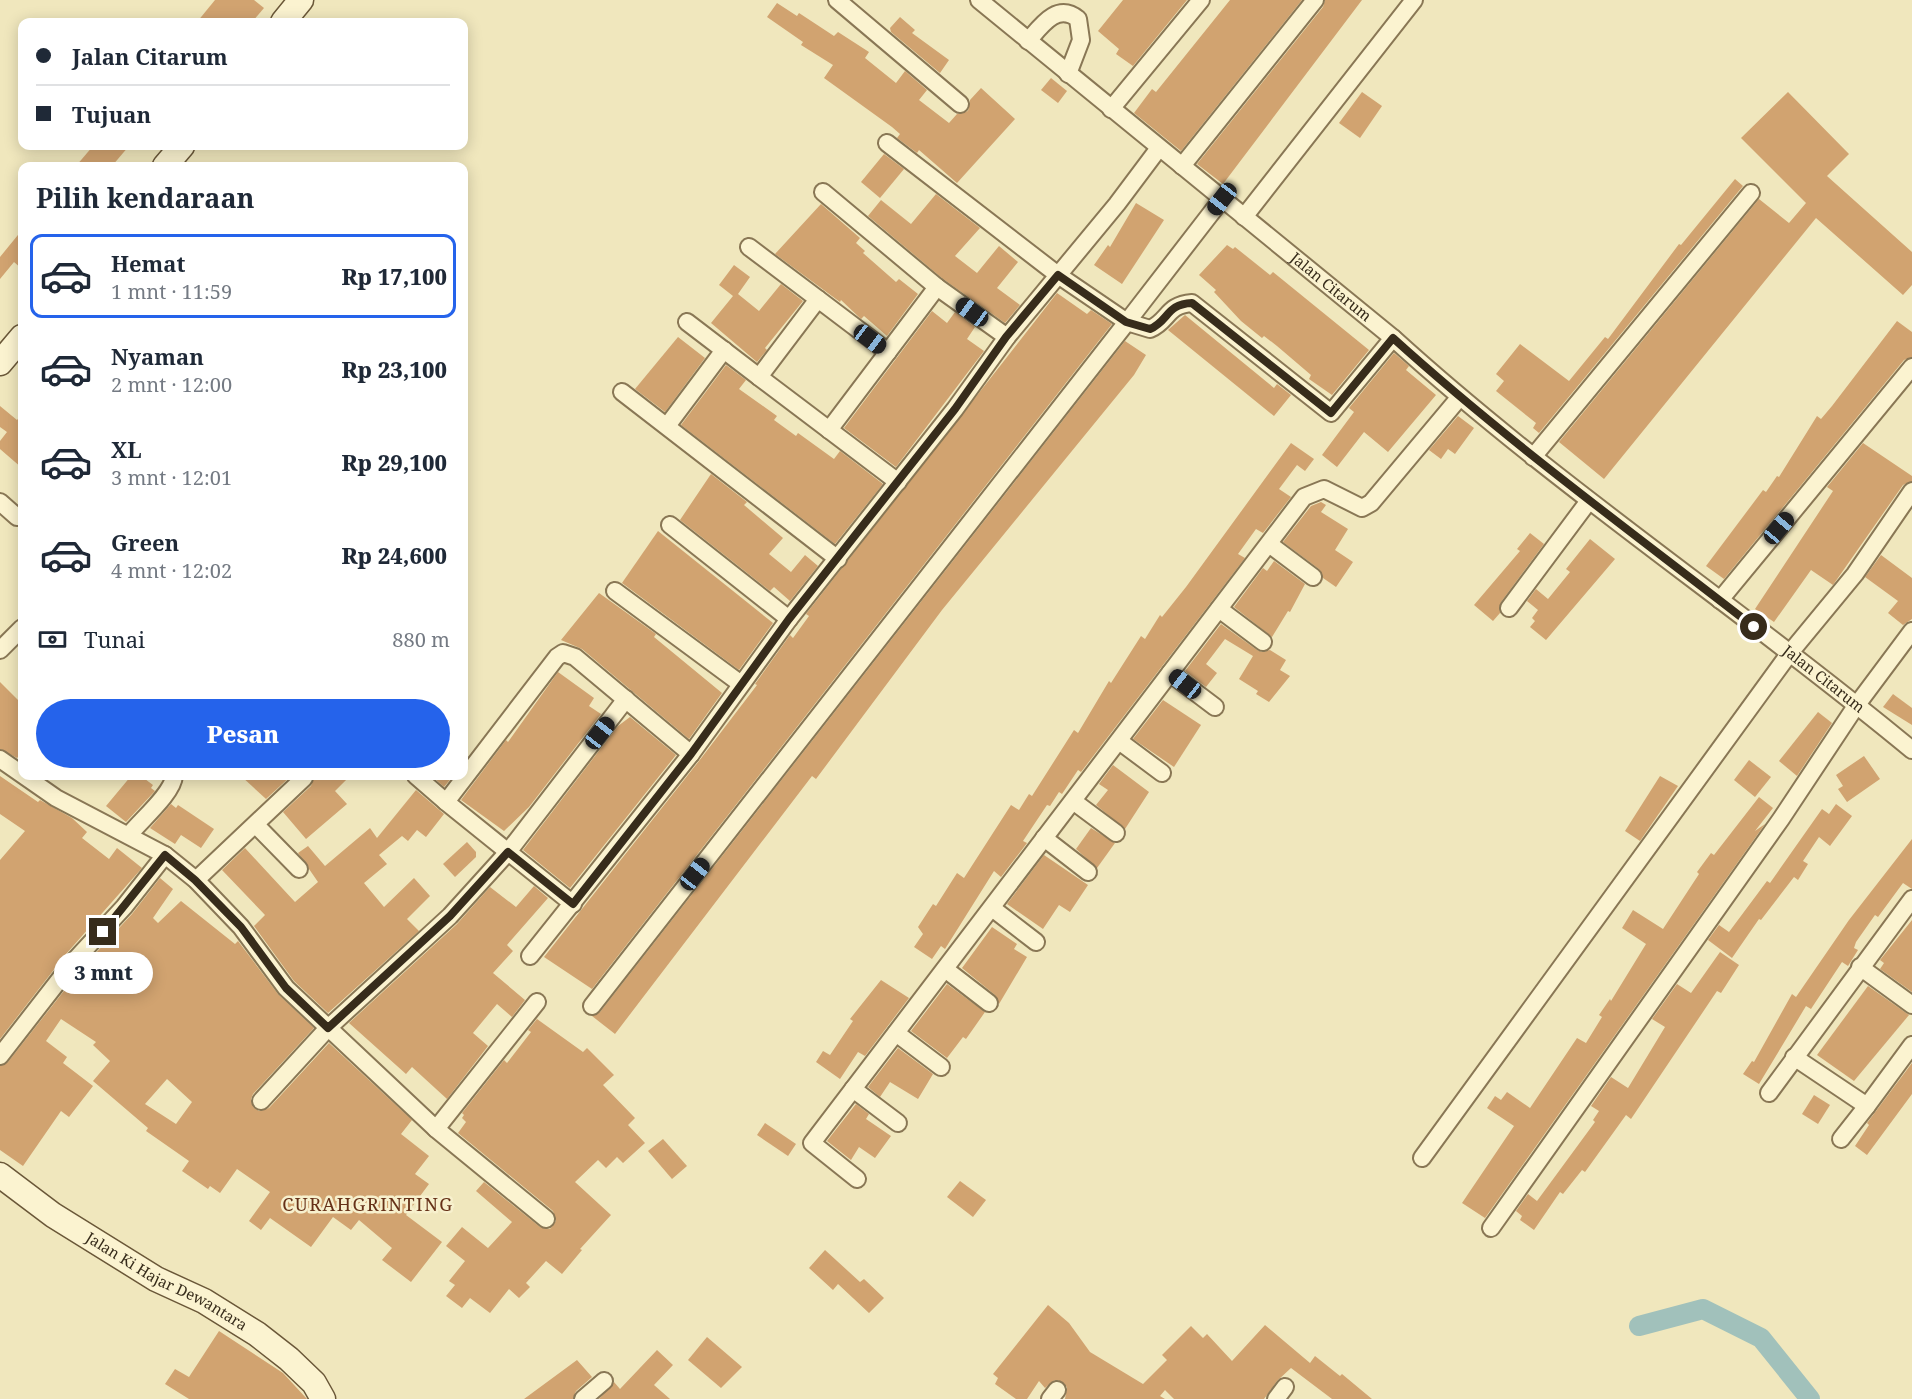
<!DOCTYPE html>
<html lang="id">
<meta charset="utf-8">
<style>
body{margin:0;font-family:"Noto Serif",serif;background:#f6f6f7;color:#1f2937;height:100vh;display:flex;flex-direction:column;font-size:22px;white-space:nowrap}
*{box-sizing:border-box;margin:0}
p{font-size:20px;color:#747a83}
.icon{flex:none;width:33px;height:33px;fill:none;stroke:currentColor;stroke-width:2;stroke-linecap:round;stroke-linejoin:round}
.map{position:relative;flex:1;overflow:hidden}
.details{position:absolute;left:18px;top:162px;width:450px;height:618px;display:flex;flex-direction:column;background:#fff;border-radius:12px;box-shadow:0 3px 15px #0003}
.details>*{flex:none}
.hud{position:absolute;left:18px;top:18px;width:450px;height:132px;border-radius:12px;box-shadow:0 3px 15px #0003;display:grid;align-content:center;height:132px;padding:0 18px;background:#fff}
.end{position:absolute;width:27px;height:27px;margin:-14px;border:8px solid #372c1b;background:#fff;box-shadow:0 0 0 3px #fff}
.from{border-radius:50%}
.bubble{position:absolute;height:42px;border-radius:21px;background:#fff;box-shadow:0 3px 15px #0003;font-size:20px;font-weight:800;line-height:42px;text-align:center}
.car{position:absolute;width:18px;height:36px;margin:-18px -9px;border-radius:8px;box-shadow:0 0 4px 2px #0007;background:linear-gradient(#222 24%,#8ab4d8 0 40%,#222 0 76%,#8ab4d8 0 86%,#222 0)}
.hud b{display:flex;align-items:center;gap:21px;height:57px;font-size:22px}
.hud b+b{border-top:2px solid #e0e1e3}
.hud i{width:15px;height:15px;background:#1f2937}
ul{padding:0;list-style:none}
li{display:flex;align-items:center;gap:18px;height:84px;margin:0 12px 9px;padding:0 6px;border:3px solid transparent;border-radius:12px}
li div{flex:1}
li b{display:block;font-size:22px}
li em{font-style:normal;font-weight:800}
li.current{border-color:#2563eb}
li>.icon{width:54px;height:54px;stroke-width:1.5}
h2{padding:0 18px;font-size:27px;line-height:72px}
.pay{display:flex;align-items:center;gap:15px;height:66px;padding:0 18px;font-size:22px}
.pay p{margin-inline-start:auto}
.action{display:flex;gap:12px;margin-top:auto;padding:12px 18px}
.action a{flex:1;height:69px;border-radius:36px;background:#2563eb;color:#fff;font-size:24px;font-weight:800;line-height:69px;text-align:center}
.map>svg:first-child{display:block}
</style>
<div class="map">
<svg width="1912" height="1399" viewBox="0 0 1912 1399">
<rect width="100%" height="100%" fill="#f0e7bd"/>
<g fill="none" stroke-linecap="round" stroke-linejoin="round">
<polyline stroke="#a1c1bb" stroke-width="20" points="1639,1326 1703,1309 1761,1338 1810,1399"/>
</g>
<g fill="#d1a370" fill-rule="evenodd">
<polygon points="215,0 254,0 264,8 252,22 197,22"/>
<polygon points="1123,0 1187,0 1133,66 1116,54 1119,49 1098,31"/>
<polygon points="1230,0 1302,0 1181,151 1134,113 1152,89 1156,92"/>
<polygon points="1325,0 1362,0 1223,184 1197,164 1323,7"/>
<polygon points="777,3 797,16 799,13 834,36 838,32 869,52 865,58 896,83 905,71 927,90 919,100 949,123 957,114 968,111 970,100 981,88 1015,119 957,183 919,150 917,153 897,138 900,134 892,127 824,78 833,65 801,45 803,42 767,17"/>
<polygon points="900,17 915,30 912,33 949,60 940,73 891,32 890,28"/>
<polygon points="1051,78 1067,91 1058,103 1041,90"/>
<polygon points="1362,92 1382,106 1360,138 1339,123"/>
<polygon points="1788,92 1849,154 1827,176 1912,252 1912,285 1903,295 1816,218 1604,479 1559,442 1759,199 1789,223 1806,203 1741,138"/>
<polygon points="93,146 129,146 112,166 76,166"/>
<polygon points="884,154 904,169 880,198 861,182"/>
<polygon points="1735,179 1743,186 1539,433 1533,428 1536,423 1496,391 1504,381 1496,374 1520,344 1569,381 1605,337 1608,339 1679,244 1681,245"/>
<polygon points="936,194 980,228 955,256 977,273 999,246 1018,262 997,288 1020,305 1005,323 943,279 868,216 881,200 911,224"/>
<polygon points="1136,203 1164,220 1122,284 1094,265 1108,245 1110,247"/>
<polygon points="821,204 860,238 856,243 865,251 863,253 896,282 899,279 918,294 887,336 864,316 861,319 841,300 840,302 775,254"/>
<polygon points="22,230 22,269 14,262 0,279 0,257"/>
<polygon points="1227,245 1233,249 1235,247 1270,275 1273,272 1369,350 1332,395 1309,379 1311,375 1277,346 1264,336 1262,338 1241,321 1214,292 1216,290 1199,275"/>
<polygon points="734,265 750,277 738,294 759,311 781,284 803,301 765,348 767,350 757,362 711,323 733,296 719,285"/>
<polygon points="1057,293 1087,314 1091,310 1112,324 592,989 544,957 699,761 757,685 755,684 790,635 793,638 809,616 806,614"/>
<polygon points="932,311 947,323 955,312 975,327 967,339 984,351 896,467 844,428"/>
<polygon points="1185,315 1274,388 1277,384 1291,395 1274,416 1168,330"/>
<polygon points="1897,321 1912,332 1912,357 1904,360 1724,579 1706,566 1763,490 1766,492 1777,476 1779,477 1817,416 1821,419 1832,406"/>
<polygon points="678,337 705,358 665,412 635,389"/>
<polygon points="1125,341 1146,355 1134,375 942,610 816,779 812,776 615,1034 592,1016 600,1012"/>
<polygon points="1394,353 1409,366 1406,370 1436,395 1388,452 1364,432 1337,467 1322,455 1354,412 1349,408"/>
<polygon points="726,365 746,380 739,389 777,416 774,420 796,436 798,433 834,459 840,451 883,484 835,544 681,425"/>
<polygon points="0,406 17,420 22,414 22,468 0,449 0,441 7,432 0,427"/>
<polygon points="1458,416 1474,428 1455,454 1448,449 1441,459 1429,450"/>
<polygon points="1291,443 1314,459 1305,471 1297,465 1279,489 1291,497 1263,533 1256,529 1238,554 1245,558 1081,772 1078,770 1062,794 1059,792 1050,806 1047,805 1023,841 1027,843 1001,877 994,871 945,949 941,946 932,959 914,947 923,934 918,927 933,904 936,906 957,873 964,878 1011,805 1019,810 1029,794 1032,796 1074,730 1078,733 1109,681 1111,683 1141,636 1145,639 1160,615 1162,617 1186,587"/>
<polygon points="1863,443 1912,476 1912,481 1903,485 1833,585 1811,570 1774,622 1755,609 1833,491 1827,487"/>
<polygon points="711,474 747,502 744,505 783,538 769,554 791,572 805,555 818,566 790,601 774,587 770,591 680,520"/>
<polygon points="1321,502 1326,505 1321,512 1348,529 1335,550 1353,562 1336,587 1323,578 1319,569 1283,542 1311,506"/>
<polygon points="658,531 773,623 739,670 622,583"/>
<polygon points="1530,533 1544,544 1501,602 1500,613 1493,621 1474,605 1520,551 1517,549"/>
<polygon points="1590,539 1615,559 1546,640 1530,627 1535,621 1532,618 1538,610 1527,601 1536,589 1548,599 1570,572 1566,569"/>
<polygon points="1881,555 1912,578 1912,619 1903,625 1888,613 1898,601 1865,577"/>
<polygon points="1274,561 1305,584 1290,612 1288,611 1272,637 1234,607 1263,568 1267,571"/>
<polygon points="599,593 656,634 654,637 722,693 689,739 582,649 561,640"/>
<polygon points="1221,624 1257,650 1262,652 1270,650 1286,660 1280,670 1290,676 1269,702 1256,694 1258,691 1239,679 1253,656 1225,639 1206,664 1217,673 1206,687 1185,671"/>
<polygon points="558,672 594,698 589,706 601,714 529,807 504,831 461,800 506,740 508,742"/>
<polygon points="0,682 22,704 22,753 17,758 0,749"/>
<polygon points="1893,694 1912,708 1912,725 1883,707"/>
<polygon points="1163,700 1201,725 1174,767 1133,739"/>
<polygon points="1818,712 1832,723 1797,776 1779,761"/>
<polygon points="630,717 676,755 570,888 523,850 618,726"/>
<polygon points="1864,756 1880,779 1847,802 1838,789 1843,786 1836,775"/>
<polygon points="1749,760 1771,777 1755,797 1734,780"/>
<polygon points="1113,765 1149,792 1125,829 1096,805 1108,790 1099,784"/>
<polygon points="0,776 38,802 40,800 72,818 87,832 82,838 109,859 117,848 142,868 66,954 0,1039 0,860 25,831 0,814"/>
<polygon points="131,776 141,776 153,785 151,788 155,791 126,822 106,806"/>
<polygon points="241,776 291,776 266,799"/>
<polygon points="314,776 350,776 335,791 347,804 306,839 283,812 311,786"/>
<polygon points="436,776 453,776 444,787 434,778"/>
<polygon points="1660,776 1678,786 1640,841 1625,831"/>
<polygon points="416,790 444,814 426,837 417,830 408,841 402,836 379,855 387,864 364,883 384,907 414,878 430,896 407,919 419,931 328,1013 294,981 254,926 265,915 222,870 245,848 295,902 318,882 298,853 308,846 325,866 370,828 377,838"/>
<polygon points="1759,797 1773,808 1755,831 1765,824 1485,1218 1462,1203 1514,1126 1487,1108 1495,1096 1501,1100 1507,1092 1530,1108 1577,1038 1586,1043 1602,1017 1599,1015 1610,999 1611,1001 1646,944 1622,928 1633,910 1663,929 1699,874 1697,872 1711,853 1714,855"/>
<polygon points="171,804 176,808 178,805 214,829 201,848 181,835 175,844 150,828"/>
<polygon points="1836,804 1852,816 1830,846 1819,837 1803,861 1808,864 1798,880 1794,877 1761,920 1759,919 1732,958 1708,940 1719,925 1729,932 1767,881 1770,883 1822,809 1829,814"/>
<polygon points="1091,828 1115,843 1097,868 1076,849"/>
<polygon points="1912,839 1912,889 1903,883 1878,917 1875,915 1856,942 1854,948 1858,950 1848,966 1842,962 1811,1009 1806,1006 1759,1084 1743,1074 1752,1061 1754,1062 1792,994 1796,997 1849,920"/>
<polygon points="467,842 476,852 476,857 455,877 443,864"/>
<polygon points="1044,855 1088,885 1070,912 1059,905 1043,929 1007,904"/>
<path d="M160,878L173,889L153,918L158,923L181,901L235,944L238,941L278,994L314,1028L253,1094L251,1099L254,1108L259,1111L269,1108L329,1043L412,1120L401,1134L429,1156L415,1174L429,1184L406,1215L442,1242L411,1282L382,1260L392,1248L359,1220L351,1230L333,1217L311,1247L270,1218L261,1230L249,1221L270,1192L237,1169L220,1193L210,1186L208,1189L182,1171L189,1161L146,1131L148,1128L93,1081L110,1061L93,1045L96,1042L61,1019L46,1041L67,1057L63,1063L93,1086L69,1117L61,1111L23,1166L0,1150V1066L8,1062L82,968L132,914ZM167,1079L192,1102L176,1124L145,1104Z"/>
<polygon points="534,886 548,898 507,945 513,951 493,973 525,1000 512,1017 497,1004 473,1033 488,1046 447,1099 412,1067 406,1074 349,1023 457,924 490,887 516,907"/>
<polygon points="1912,920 1912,992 1880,969 1884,963 1880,960"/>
<polygon points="992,927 1017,944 1014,949 1027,957 999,1004 995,995 962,968"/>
<polygon points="1720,952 1739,965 1721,993 1717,991 1631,1119 1626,1115 1585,1172 1582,1170 1563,1194 1560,1192 1534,1230 1520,1220 1522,1216 1516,1211 1528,1194 1537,1201 1595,1122 1593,1120 1599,1111 1591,1106 1611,1077 1628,1088 1665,1027 1652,1019 1677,984 1691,993"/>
<polygon points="881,980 909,998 865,1056 858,1052 840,1079 816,1062 823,1051 830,1055 853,1021 850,1019"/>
<polygon points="947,984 985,1012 966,1039 963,1037 947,1058 911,1031"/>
<polygon points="1868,986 1909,1015 1854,1081 1817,1055"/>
<polygon points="537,1019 583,1052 587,1048 614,1075 603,1085 635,1118 628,1125 645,1143 623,1163 617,1157 606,1168 598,1160 575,1182 611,1215 580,1249 582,1250 562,1274 546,1261 526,1283 530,1287 519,1298 509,1289 490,1313 470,1298 462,1308 446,1296 455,1285 449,1281 465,1261 446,1246 462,1227 488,1248 512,1222 476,1191 484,1182 540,1227 550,1229 556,1221 553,1211 458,1133 466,1122 462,1118 464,1115 462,1113 504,1060 507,1063 531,1032 528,1030"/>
<polygon points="898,1048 933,1074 918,1099 890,1082 880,1097 868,1087"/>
<polygon points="1912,1063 1912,1094 1867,1155 1855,1146 1869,1125 1867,1123"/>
<polygon points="1814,1095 1830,1105 1818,1124 1802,1114"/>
<polygon points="856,1104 869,1114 866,1119 891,1136 875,1158 859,1147 851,1160 827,1141"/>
<polygon points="765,1123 796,1144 788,1156 757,1135"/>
<polygon points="663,1139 687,1166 672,1179 648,1151"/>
<polygon points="960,1181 986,1200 973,1217 947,1197"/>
<polygon points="825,1250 860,1282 864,1279 884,1298 869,1313 838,1284 833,1290 809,1268"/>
<polygon points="1048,1305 1069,1323 1090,1352 1143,1384 1167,1360 1162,1355 1191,1326 1203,1338 1207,1334 1232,1361 1265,1325 1310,1363 1315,1356 1340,1376 1342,1374 1372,1399 1332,1399 1291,1368 1277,1381 1264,1399 1174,1399 1165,1390 1160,1396 1165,1399 1065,1399 1067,1387 1058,1380 1053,1381 1045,1388 1039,1381 1027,1399 1016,1399 995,1384 998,1378 993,1374"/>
<polygon points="219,1331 283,1373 307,1399 189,1399 165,1384 175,1369 189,1377"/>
<polygon points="707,1337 742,1367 721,1388 688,1360"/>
<polygon points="657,1350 673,1365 654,1385 670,1399 599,1399 614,1382 620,1389"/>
<polygon points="577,1360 592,1377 576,1391 573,1399 524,1399"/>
</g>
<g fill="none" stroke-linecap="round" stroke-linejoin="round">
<defs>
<g id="street">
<polyline points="837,0 960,104"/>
<path id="s1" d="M979,0L1393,338C1557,487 1742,609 1912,750"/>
<path d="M1028,41C1041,26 1057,2 1078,19L1081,40L1068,74"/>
<polyline points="1111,109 1201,0"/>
<polyline points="887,143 1058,275 1127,322 1222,199"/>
<polyline points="1182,166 1315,0"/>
<polyline points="823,192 937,287 1007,337"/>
<polyline points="1244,217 1414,0"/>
<polyline points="749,247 818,299"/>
<polyline points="687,322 759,377"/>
<polyline points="888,352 818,299 759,377 898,482"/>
<polyline points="622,392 838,559"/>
<polyline points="667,426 724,350"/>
<polyline points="829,430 937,287"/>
<polyline points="1533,457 1751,193"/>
<polyline points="0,502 17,517"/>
<polyline points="670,525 789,619"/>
<polyline points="1269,544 1313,577"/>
<polyline points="615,591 741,684"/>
<polyline points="1720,600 1912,367"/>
<polyline points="1509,608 1588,502"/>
<polyline points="1219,609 1263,642"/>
<polyline points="0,650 22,628"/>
<polyline points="1170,673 1215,707"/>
<polyline points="1119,741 1162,773"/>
<polyline points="0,759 56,798 165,855 196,880 241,927 286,988 436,1129 546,1219"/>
<polyline points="416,776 446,802"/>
<polyline points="1073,801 1116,833"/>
<polyline points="256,825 299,869"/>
<path d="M129,835C141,820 173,793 174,776"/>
<polyline points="1044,838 1088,872"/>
<polyline points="196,880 304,778"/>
<polyline points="573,904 446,802 557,657 563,653 575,657 691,754"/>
<polyline points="992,908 1036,942"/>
<polyline points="530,956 691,754 789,619 955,409 1007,337 1117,204 1159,148"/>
<polyline points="1860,967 1912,1005"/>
<polyline points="945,969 989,1003"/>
<path d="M592,1006L1127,322L1150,329C1169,321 1166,305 1192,303L1331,413L1393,338"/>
<polyline points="896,1033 941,1067"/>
<polyline points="0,1056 74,961 124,907 165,855"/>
<polyline points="1794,1057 1867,1106 1912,1045"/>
<polyline points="853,1089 898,1123"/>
<polyline points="1769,1093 1912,899"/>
<polyline points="261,1101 328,1028 450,916 508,852 626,699"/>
<polyline points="436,1129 537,1002"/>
<polyline points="1841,1139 1867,1106"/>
<polyline points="1422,1158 1789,654 1855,574 1912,491"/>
<polyline points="857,1179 812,1143 1304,497 1324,489 1362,508 1371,503 1459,398"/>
<polyline points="1491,1228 1781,819 1856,706 1912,631"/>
<polyline points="583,1399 604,1381"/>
<polyline points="1050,1399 1057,1390"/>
<polyline points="1276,1399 1285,1387"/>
</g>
<g id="secondary">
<polyline points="283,22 301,0"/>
<polyline points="165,166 182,146"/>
<polyline points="0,363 22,337"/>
<path id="s2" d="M0,1175L53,1215L156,1279L204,1301L257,1334L289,1359L314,1383L323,1399"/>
</g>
</defs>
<use href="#street" stroke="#897755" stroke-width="20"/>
<use href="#secondary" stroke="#6a5738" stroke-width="27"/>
<use href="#street" stroke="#fbf3d0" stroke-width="16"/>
<use href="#secondary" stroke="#fbf3d0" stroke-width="24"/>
</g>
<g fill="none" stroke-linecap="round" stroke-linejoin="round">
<path stroke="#372c1b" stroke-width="8" d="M103,932L165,855L195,880L241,927L286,988L328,1028L450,916L508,852L573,904L691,754L789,619L955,409L1006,337L1058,275L1126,322L1150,329C1169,321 1166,304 1192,303L1331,413L1393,338C1508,442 1632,532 1754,627"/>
</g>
<g text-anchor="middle" stroke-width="5" stroke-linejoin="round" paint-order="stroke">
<g font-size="15" fill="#372c1b" stroke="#f7f0cd">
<text dy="5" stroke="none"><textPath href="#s1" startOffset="454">Jalan Citarum</textPath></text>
<text dy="5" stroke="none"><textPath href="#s1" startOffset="1084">Jalan Citarum</textPath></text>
<text dy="5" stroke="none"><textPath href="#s2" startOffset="198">Jalan Ki Hajar Dewantara</textPath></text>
</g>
<g font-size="18" letter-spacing="1.5" fill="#663118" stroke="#f7f0cd">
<text x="368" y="1211">CURAHGRINTING</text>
</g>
</g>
</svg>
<i class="end from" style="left:1754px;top:627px"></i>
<i class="end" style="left:103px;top:932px"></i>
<div class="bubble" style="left:54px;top:952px;width:99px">3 mnt</div>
<i class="car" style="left:1222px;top:199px;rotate:218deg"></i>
<i class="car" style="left:972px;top:312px;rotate:306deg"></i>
<i class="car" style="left:870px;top:339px;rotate:127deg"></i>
<i class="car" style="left:1779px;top:528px;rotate:40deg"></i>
<i class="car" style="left:1185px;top:684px;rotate:308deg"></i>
<i class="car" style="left:600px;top:733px;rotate:38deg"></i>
<i class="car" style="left:695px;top:874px;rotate:38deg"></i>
<div class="hud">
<b><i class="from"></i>Jalan Citarum</b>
<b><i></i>Tujuan</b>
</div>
<section class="details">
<h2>Pilih kendaraan</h2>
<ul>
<li class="current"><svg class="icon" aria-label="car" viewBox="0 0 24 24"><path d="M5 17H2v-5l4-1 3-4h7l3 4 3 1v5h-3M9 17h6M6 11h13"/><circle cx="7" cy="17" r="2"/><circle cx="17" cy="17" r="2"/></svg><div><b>Hemat</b><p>1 mnt · 11:59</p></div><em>Rp 17,100</em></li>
<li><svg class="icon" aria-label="car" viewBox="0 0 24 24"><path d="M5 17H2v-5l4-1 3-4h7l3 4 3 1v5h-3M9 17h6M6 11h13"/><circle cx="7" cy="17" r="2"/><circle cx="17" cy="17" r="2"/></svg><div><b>Nyaman</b><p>2 mnt · 12:00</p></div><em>Rp 23,100</em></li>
<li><svg class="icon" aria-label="car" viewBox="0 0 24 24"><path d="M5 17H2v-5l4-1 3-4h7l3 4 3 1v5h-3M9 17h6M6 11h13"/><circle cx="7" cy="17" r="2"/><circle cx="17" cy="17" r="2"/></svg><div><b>XL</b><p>3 mnt · 12:01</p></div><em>Rp 29,100</em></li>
<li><svg class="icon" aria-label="car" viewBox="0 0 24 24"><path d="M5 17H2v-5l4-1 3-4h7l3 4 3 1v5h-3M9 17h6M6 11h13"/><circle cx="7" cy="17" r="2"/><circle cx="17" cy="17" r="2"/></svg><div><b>Green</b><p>4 mnt · 12:02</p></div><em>Rp 24,600</em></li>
</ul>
<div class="pay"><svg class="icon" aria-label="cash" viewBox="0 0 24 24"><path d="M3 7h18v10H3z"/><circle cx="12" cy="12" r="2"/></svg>Tunai<p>880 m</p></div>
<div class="action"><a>Pesan</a></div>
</section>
</div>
